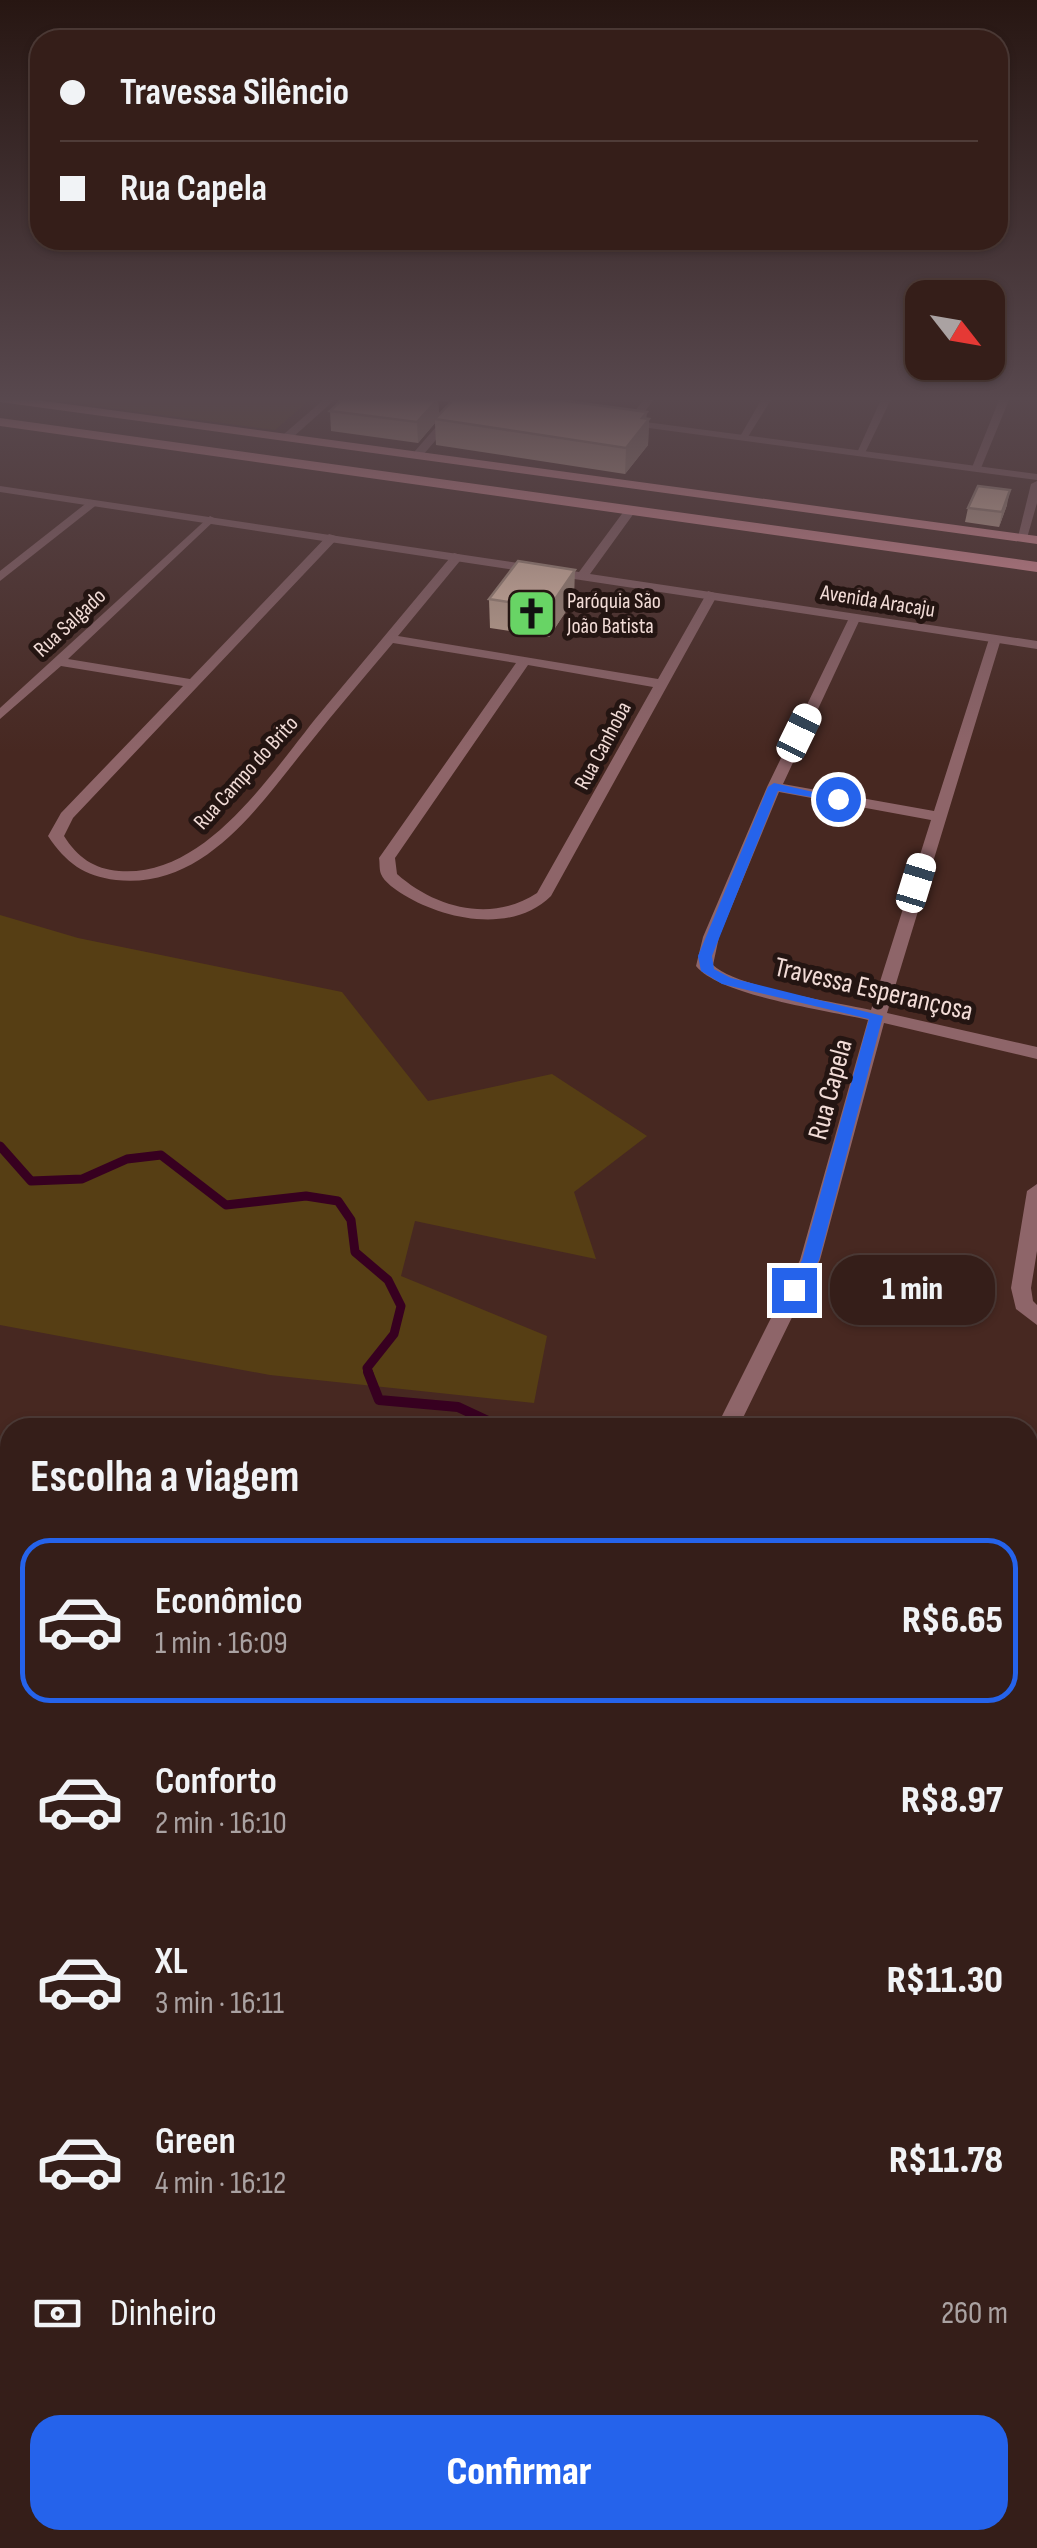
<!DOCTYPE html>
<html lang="pt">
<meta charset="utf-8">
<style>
body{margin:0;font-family:"Sofia Sans Condensed",sans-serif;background:#402b26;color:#f1f3f6;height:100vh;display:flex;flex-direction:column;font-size:38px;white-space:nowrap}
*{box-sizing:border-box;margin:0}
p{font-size:32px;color:#aaa2a2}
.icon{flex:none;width:55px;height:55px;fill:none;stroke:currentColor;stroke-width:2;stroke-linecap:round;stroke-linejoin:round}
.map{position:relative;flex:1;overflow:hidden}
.drawer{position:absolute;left:0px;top:1418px;width:1038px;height:1132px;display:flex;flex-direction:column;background:#351e19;border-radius:30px 30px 0 0;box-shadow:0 2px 8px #0004,0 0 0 2px #4f3c38}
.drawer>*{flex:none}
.banner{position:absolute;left:30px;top:30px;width:978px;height:220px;border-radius:30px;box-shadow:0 2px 8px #0004,0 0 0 2px #4f3c38;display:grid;align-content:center;height:220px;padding:0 30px;background:#351e19}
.needle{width:65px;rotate:121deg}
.fabs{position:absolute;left:905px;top:280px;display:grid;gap:20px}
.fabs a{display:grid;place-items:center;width:100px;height:100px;border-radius:20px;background:#351e19;box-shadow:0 2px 8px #0004,0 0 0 2px #4f3c38;font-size:50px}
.end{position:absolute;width:45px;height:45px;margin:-22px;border:12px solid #2563eb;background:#fff;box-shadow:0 0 0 5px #fff}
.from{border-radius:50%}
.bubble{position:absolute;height:70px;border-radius:30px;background:#351e19;box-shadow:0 2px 8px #0004,0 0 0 2px #4f3c38;font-size:32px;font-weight:800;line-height:70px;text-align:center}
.car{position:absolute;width:30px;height:60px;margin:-30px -15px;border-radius:12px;box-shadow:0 0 8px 2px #0007;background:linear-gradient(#fff 24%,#345 0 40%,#fff 0 76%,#345 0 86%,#fff 0)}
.banner b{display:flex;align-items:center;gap:35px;height:95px;font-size:38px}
.banner b+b{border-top:2px solid #4f3c38}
.banner i{width:25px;height:25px;background:#f1f3f6}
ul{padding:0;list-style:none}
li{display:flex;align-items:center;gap:30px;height:165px;margin:0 20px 15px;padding:0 10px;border:5px solid transparent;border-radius:30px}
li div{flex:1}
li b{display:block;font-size:38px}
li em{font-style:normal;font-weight:800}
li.current{border-color:#2563eb}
li>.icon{width:90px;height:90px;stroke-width:1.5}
h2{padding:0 30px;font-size:45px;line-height:120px}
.pay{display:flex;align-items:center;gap:25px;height:110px;padding:0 30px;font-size:38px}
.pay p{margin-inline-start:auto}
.action{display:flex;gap:20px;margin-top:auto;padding:20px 30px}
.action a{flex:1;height:115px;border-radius:30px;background:#2563eb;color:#fff;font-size:40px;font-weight:800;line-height:115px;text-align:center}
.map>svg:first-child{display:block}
</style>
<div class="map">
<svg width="1037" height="2548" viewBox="0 0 1037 2548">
<rect width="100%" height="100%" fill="#472821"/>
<g fill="#563e14">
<polygon points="37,395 315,395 275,430 36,398"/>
<polygon points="0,915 78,938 342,992 428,1101 552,1074 647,1136 574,1192 596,1259 415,1221 401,1276 547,1336 534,1403 270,1375 0,1325"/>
</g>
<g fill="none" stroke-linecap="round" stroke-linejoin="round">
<polyline stroke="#370020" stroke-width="9" points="0,1146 31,1181 82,1179 127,1159 161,1155 226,1205 306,1196 338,1201 351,1220 355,1252 388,1280 401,1306 394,1334 367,1368 369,1374"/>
<g stroke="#370020" stroke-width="10">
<polyline points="368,1372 379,1400 458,1407 503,1428"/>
<polyline points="1028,1595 1037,1599"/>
</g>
<g fill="#8e6569" fill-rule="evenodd">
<polygon points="647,395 657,395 635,425 627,425 626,423"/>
<polygon points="764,395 774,395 746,440 738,440"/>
<polygon points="883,395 893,395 865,453 856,455"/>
<polygon points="1001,395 1011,395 981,468 971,470"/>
<polygon points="89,501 99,503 0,581 0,571"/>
<path d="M210,516L216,519L214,521L68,659L190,679L329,534L339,537L73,818L64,836C77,857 94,869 119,871C209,878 275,766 326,706C369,655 411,604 454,553L464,556L398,636L658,679L708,591L718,594L551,896C513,934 445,920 404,895C396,890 384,882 381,874C379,869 380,863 379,858L516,663L393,643C365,676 336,710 309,744C260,804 205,890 116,880C84,876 66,863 48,836L61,813L183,686L61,666L0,719V708ZM528,665L653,687L537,893C492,923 435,908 397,874L395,858Z"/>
<path d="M851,614L861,617L783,784L934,811L989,639L995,635L1001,639L887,1013L1037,1047V1059L884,1023L820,1260L738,1428H716L800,1260L868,1020C827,1010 720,996 696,966L703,937L767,787ZM779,792L931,820L871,1010C836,1002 735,987 713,965L719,937Z"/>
<polygon points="1037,1184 1037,1251 1031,1288 1033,1301 1037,1305 1037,1325 1016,1309 1011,1288 1027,1191"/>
<polygon points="1028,1757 1037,1761 1037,1786 1028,1782"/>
<polygon points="10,1898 10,1932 0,1937 0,1902"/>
<polygon points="10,2326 10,2369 0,2373 0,2330"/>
<polygon points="249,2540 285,2540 282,2548 246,2548"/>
<polygon points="670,2540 704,2540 701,2548 667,2548"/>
</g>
<g fill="#8e6569" fill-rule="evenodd">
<polygon points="329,395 340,395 292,438 284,438 284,434"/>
<polygon points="399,395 430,395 485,404 480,407"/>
<polygon points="450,411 459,413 423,455 415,455 415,451"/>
<polygon points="623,419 1037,474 1037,480 619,424 618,422"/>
<polygon points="1037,481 1037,503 1027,538 1017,541 1031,484"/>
<polygon points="0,486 579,572 627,507 631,506 637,509 590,574 1037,641 1037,649 0,492"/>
<polygon points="0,1825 10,1827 10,1853 0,1851"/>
<polygon points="1028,2080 1037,2084 1037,2116 1028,2112"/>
</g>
<g fill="#e9959f" fill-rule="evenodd">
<polygon points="0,395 1037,536 1037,544 0,402"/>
<polygon points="0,418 1037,562 1037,572 0,426"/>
</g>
</g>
<g fill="#cfb29e">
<polygon points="347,395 427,395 427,398 438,399 439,415 649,419 648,445 625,474 436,445 435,423 418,443 331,431 330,411"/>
<polygon points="1007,505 999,527 965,522 968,508"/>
<polygon points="489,599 574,599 549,637 490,628"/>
</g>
<g fill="#a99181">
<polygon points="438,399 439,419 435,419 435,423 418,443 417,422"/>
<polygon points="647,412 646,422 649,419 648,445 625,474 626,448 642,418"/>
<polygon points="1010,490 1007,505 999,527 1002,512"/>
<polygon points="575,570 574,599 549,637 549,608"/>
</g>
<g fill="#f1cfb8" stroke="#a99181" stroke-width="2.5">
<polygon points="347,395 418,395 417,396 438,399 417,422 330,411"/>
<polygon points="489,395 523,395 647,412 642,418 649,419 626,448 435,419 457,396 484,400"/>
<polygon points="978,486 1010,490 1002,512 968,508"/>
<polygon points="518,561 575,570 549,608 489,599"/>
</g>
<linearGradient id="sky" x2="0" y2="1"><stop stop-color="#271612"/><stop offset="0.53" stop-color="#58484e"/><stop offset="1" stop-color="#58484e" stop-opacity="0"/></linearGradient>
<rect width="1037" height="752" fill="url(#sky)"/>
<polygon fill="#2563eb" points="774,783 844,799 838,802 778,791 712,956 714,969 731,978 883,1016 819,1260 799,1295 794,1296 785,1290 802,1260 869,1019 722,984 701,971 698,956 768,787"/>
<defs>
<symbol id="church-square" viewBox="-11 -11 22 22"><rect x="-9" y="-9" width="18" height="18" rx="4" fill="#68d465" stroke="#241512"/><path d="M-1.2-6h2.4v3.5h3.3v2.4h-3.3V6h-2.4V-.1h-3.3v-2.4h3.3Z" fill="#111"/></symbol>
</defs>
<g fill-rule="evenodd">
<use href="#church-square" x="504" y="586" width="55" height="55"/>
</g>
<g text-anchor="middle" stroke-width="10" stroke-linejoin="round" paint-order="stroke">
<g font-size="22" fill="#f2dcd7" stroke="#241512" text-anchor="start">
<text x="567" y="608">Paróquia São<tspan x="567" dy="25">João Batista</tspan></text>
</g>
<g font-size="22" fill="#f2dcd7" stroke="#241512">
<text transform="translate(878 600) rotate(9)" y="8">Avenida Aracaju</text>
<text transform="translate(69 622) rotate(-43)" y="8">Rua Salgado</text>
<text transform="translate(602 745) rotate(-62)" y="8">Rua Canhoba</text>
<text transform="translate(245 772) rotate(-48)" y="8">Rua Campo do Brito</text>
</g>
<g font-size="28" fill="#f2dcd7" stroke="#241512">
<text transform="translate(874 988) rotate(13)" y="10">Travessa Esperançosa</text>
<text transform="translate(829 1089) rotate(-75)" y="10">Rua Capela</text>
</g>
</g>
</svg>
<div class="fabs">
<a><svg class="needle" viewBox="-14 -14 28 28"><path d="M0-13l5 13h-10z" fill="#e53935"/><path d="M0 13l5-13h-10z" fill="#aaa2a2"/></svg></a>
</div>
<i class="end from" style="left:838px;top:799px"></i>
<i class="end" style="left:794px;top:1290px"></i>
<div class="bubble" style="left:830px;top:1255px;width:165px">1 min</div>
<i class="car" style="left:799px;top:733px;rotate:26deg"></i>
<i class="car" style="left:916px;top:883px;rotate:17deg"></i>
<div class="banner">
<b><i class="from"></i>Travessa Silêncio</b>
<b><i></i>Rua Capela</b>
</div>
<section class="drawer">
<h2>Escolha a viagem</h2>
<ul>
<li class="current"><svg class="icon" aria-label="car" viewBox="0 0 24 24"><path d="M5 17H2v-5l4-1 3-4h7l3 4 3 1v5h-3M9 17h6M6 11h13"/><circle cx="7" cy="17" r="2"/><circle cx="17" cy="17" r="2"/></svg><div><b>Econômico</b><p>1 min · 16:09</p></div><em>R$6.65</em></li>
<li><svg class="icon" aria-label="car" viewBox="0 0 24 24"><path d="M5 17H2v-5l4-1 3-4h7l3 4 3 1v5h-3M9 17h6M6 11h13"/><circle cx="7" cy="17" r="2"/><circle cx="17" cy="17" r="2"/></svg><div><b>Conforto</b><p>2 min · 16:10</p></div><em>R$8.97</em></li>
<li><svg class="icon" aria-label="car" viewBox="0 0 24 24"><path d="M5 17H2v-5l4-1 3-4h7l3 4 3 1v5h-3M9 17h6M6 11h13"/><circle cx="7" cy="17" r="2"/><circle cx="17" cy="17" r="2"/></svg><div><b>XL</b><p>3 min · 16:11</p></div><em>R$11.30</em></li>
<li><svg class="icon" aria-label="car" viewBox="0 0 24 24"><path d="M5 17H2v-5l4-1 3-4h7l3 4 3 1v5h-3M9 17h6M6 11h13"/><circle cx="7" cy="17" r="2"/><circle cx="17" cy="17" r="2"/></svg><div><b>Green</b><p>4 min · 16:12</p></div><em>R$11.78</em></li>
</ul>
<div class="pay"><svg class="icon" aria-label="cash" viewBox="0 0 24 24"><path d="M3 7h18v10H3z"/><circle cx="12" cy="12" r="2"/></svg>Dinheiro<p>260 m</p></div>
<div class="action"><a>Confirmar</a></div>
</section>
</div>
